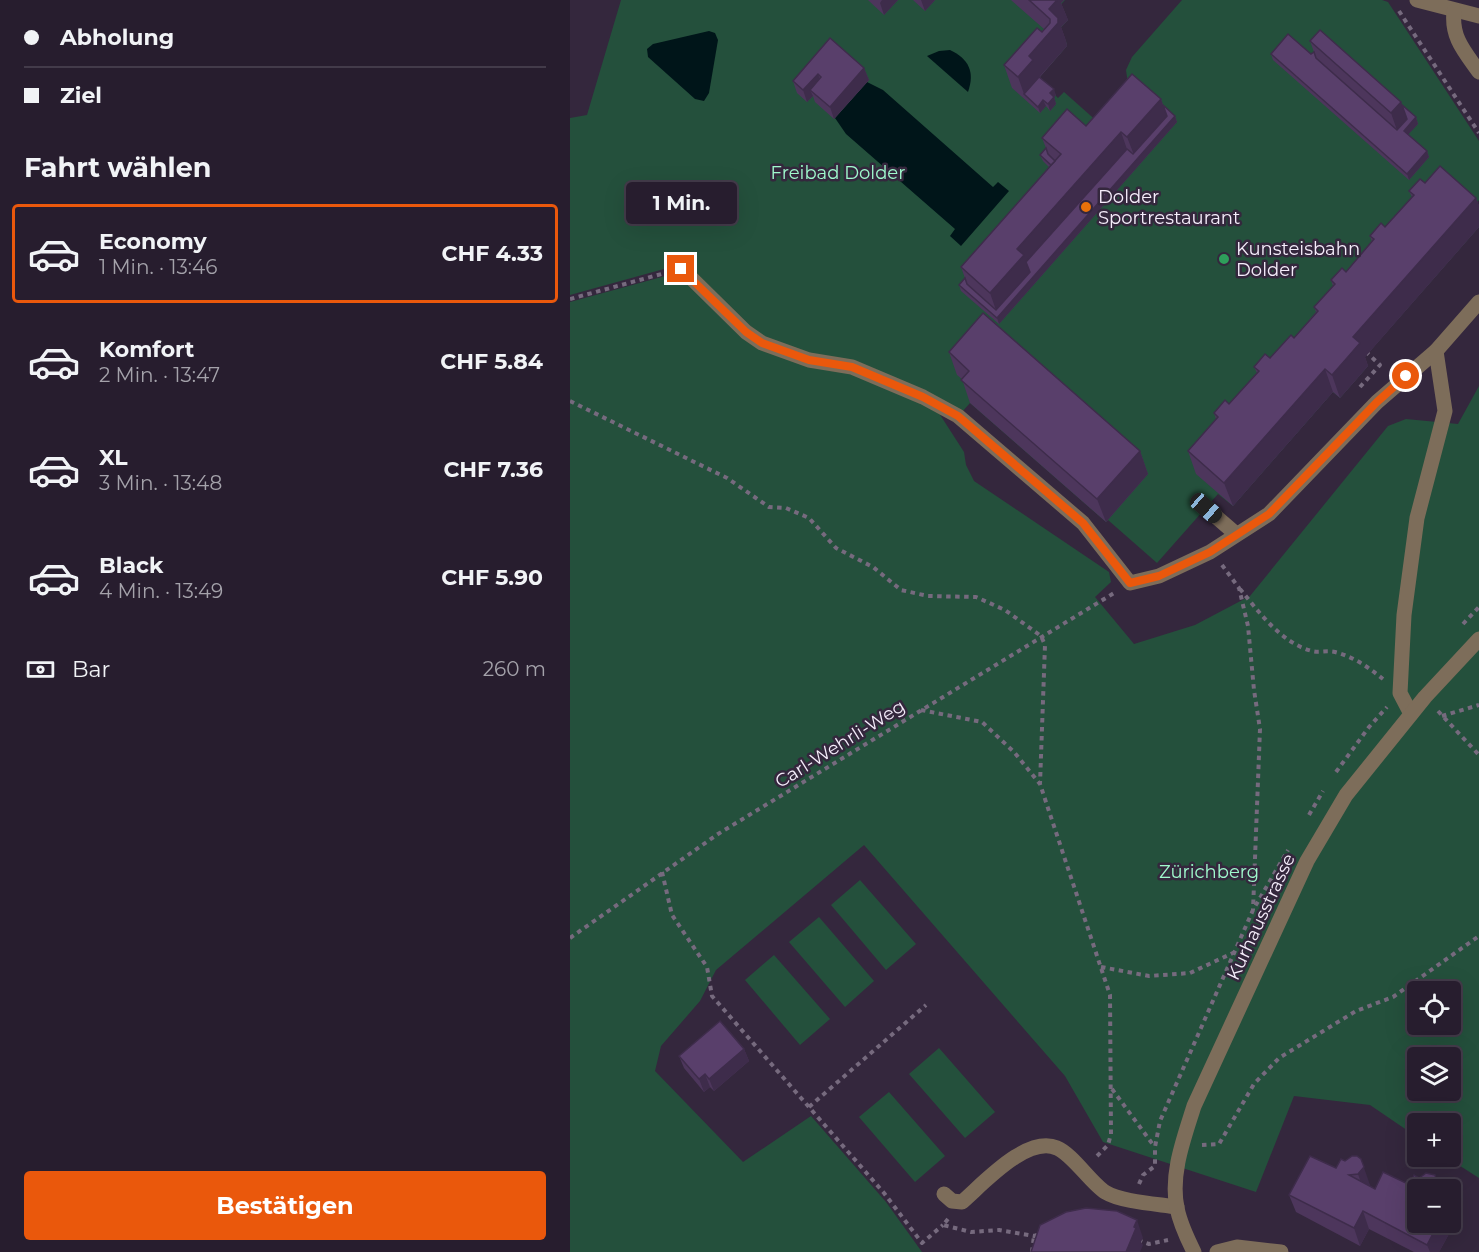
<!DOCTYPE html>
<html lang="de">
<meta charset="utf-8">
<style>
body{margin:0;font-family:Montserrat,sans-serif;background:#2f2636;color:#f1f3f6;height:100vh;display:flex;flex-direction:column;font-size:22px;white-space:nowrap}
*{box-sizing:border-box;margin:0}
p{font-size:20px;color:#a4a2aa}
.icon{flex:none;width:33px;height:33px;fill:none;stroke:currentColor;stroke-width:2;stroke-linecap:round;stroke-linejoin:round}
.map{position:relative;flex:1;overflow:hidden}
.drawer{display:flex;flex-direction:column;background:#271d2e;width:570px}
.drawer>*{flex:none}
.banner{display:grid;align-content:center;height:132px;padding:0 24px;background:#271d2e}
.fabs{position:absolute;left:837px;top:981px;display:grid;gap:12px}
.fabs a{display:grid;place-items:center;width:54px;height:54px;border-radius:6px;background:#271d2e;box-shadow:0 6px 24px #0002,0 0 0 2px #433b4a;font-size:30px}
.end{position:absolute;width:27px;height:27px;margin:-14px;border:8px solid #ea580c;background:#fff;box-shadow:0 0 0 3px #fff}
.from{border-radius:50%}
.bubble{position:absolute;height:42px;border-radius:6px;background:#271d2e;box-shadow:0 6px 24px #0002,0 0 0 2px #433b4a;font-size:20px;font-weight:700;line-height:42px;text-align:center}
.car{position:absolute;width:18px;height:36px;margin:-18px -9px;border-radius:8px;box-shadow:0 0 4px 2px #0007;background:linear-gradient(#222 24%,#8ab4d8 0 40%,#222 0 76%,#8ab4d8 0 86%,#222 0)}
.banner b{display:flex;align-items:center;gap:21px;height:57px;font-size:22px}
.banner b+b{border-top:2px solid #433b4a}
.banner i{width:15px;height:15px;background:#f1f3f6}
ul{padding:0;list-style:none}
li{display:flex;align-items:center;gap:18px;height:99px;margin:0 12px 9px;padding:0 12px;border:3px solid transparent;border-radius:6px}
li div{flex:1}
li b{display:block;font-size:22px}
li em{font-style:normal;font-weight:700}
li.on{border-color:#ea580c}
li>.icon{width:54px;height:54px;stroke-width:1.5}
h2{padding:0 24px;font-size:27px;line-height:72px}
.pay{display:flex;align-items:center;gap:15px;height:66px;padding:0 24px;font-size:22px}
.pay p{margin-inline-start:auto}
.button{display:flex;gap:12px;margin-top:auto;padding:12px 24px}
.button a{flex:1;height:69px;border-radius:6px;background:#ea580c;color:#fff;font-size:24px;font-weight:700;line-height:69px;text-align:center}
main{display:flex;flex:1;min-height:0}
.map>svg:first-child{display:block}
</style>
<main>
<section class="drawer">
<div class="banner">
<b><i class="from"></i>Abholung</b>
<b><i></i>Ziel</b>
</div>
<h2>Fahrt wählen</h2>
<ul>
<li class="on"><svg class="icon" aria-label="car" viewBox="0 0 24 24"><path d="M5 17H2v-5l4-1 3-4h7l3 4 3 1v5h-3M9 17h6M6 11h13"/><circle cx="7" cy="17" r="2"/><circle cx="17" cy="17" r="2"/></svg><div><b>Economy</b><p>1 Min. · 13:46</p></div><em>CHF 4.33</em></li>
<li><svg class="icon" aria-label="car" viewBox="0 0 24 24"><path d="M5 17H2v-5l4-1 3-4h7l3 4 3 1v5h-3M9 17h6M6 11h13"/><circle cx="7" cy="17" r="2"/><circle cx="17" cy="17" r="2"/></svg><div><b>Komfort</b><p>2 Min. · 13:47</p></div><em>CHF 5.84</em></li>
<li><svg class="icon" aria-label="car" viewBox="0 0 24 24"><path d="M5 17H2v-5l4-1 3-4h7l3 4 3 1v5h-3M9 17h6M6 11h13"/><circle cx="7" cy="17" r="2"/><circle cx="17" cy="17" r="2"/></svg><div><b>XL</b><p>3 Min. · 13:48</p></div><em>CHF 7.36</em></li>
<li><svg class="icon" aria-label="car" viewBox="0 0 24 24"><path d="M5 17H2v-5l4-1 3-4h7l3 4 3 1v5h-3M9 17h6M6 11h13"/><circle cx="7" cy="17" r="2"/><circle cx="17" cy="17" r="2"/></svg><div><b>Black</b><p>4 Min. · 13:49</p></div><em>CHF 5.90</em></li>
</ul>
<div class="pay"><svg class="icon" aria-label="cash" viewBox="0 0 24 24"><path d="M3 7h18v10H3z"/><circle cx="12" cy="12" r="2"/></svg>Bar<p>260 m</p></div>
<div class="button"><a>Bestätigen</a></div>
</section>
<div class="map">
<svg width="909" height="1252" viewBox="0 0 909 1252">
<rect width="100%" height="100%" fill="#34273d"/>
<g fill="#24503c" fill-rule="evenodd">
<polygon points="51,0 495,0 487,9 498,20 487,32 496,41 497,46 468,79 488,98 494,92 539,132 558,84 556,70 562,57 612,0 812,0 818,2 909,141 909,200 901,209 909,216 909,227 792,360 798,366 770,398 763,392 663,506 648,494 587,563 538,520 536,522 400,403 392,412 215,347 179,329 112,264 0,295 0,118 17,115"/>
<path d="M110,272L188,348L282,372L367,410L394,452L396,465L404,481L539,572L541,582L525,597L564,644L625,625L680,596L818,426L836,419L888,424L909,386V1178L876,1157L880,1156V1124H848L847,1137L800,1105L724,1096L686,1192L533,1142L495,1076L294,845L146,970L130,1001L91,1046L85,1071L173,1162L241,1116L316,1202L352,1252H0V302ZM848,992H880V1024H848ZM848,1058H880V1090H848Z"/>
<polygon points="290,880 346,944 316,970 261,905"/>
<polygon points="249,917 304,981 275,1007 219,942"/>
<polygon points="204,955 260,1019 230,1045 175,980"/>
<polygon points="369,1048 425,1112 395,1138 339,1074"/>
<polygon points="319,1092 375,1156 345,1182 289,1117"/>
</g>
<g fill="#001519">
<polygon points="139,31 145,33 148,40 139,93 134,101 125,99 78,57 77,49 83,44"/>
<path d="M380,50C399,59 405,72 398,92L357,56L369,51Z"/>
<polygon points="297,82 313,90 423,187 428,182 439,191 391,246 380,236 385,229 276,134 265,118"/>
</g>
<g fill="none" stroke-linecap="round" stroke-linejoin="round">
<g stroke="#766a7e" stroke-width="4" stroke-dasharray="4.5 4.5" stroke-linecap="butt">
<polyline points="829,11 909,133"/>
<polyline points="0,299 95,273"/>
<polyline points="790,387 810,365 795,351"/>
<polyline points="0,401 157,478 199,507 216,508 239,518 266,548 303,567 331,590 358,596 406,597 435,610 471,636 475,645 470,784"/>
<polyline points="652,565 669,588 678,626 684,690 690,729 683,910"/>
<path d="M670,589C689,612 711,643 742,651C749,653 757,650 765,652C784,657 798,667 813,679"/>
<polyline points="893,624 909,607"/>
<polyline points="351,710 412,722 444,752 470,784 540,995 541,1134 538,1145 525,1158"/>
<polyline points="868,711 909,755"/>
<polyline points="872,716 909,705"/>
<polyline points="766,772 799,727 817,707"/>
<polyline points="739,815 753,791"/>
<polyline points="92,872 102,915 137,967 142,996 314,1193 352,1243 373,1225"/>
<polyline points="0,938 148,834 544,593"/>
<polyline points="531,967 579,976 620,973 665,952"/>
<polyline points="542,1089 584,1146"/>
<polyline points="239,1107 356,1005"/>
<polyline points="632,1145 649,1144 684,1084 709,1058 786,1011 823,997 909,936"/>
<polyline points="569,1184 573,1175 585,1166 585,1147 590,1121 683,910 718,850"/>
<polyline points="378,1219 373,1225 401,1232 429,1230 464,1236 470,1234"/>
<polyline points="568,1240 579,1244 598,1240"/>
<polyline points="462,1252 464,1236"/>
</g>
<g stroke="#7d6d5a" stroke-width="15">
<polyline points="847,0 909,16"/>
<path d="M884,11C881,38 895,52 909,72"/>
<polyline points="112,269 176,332 192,343 239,360 282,367 353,397 388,416 513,523 560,583 589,576 640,552 699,514 807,402 866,351 909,302"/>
<polyline points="636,508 666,534"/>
<polyline points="841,714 830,693 834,615 847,518 875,411 866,351"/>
<path d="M374,1194L382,1201L392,1202C414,1183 457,1135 487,1148C502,1154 521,1183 535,1192C551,1202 588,1204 607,1207"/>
<path d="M624,1252C617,1238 610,1223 607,1208C600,1174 614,1138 624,1106L737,861L776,795L855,697L909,639"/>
<polyline points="647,1252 667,1247 711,1252"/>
</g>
</g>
<g fill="#4d365c">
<polygon points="298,0 328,0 314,15"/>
<polygon points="343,0 365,0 355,11"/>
<polygon points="441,0 494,0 491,3 498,20 491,27 496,41 497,46 470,77 486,95 484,97 486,104 480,111 476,106 470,113 442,88 434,65 474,29"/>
<polygon points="260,38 294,68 299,80 264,119 245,102 243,96 237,102 227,93 223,81"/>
<polygon points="740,41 832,105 846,117 848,124 838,134 857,151 859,157 839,180 703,60 701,54 741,54 744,52"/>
<polygon points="591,99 593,105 605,116 607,122 429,324 391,291 389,285 395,278 391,267 479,167 473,161 470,155 476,148 472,138 516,126"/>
<polygon points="855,183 906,198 909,206 909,227 795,357 798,366 785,381 770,398 763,392 663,506 626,474 618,451 646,419 644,413 659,404 687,373 684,367 700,358 724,338 746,312 744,307 763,286 761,280 776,272 802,242 800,236 815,227 842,197 839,191"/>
<polygon points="379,352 570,451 578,474 536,522 400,403 392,379 387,375"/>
<polygon points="174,1049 179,1061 144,1091 140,1087 134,1092 114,1068 109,1056"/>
<polygon points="771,1159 800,1185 799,1186 805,1189 840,1185 849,1178 865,1175 870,1190 848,1190 880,1222 880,1211 885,1223 869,1252 844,1252 799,1229 790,1246 726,1212 719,1195 766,1168"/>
</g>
<g fill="#3e2c4b">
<polygon points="312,0 328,0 314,15 310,3"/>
<polygon points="351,0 365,0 355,11"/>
<polygon points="483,0 494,0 491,3 498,20 491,27 496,41 497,46 454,94 448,77 459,56 485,26 479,9"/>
<polygon points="294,68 299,80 264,119 260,107"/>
<polygon points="248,74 252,86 240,90 243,96 237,102 233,90"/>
<polygon points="484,89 486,95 482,99 480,93"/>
<polygon points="484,97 486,104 480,111 478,104"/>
<polygon points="591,99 599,122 605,116 607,122 429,324 427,318 428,316 420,293 447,249 551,132 559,155 566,160 557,137"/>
<polygon points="473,100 476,106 470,113 468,107"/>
<polygon points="831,102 839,125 846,117 848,124 836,137 829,136 821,113"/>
<polygon points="857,151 859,157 839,180 837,174"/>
<polygon points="906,198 909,206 909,227 795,357 798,366 770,398 762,375 783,337"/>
<polygon points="755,369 763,392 663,506 654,483"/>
<polygon points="570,451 578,474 536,522 527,499"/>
<polygon points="174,1049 179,1061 144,1091 139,1079"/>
<polygon points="135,1074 140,1087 134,1092 129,1079"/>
<polygon points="791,1159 800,1185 794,1192 788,1174"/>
<polygon points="865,1175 870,1190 863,1190"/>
<polygon points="793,1211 799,1229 790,1246 784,1228"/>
<polygon points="880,1211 885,1223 869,1252 860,1252 857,1245 869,1222 880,1222"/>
<polygon points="567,1220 573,1238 571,1242 573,1245 570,1252 556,1252"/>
</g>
<g fill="#593f6b" stroke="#3e2c4b" stroke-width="1.5">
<polygon points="459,0 487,0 479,9 488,18 488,23 459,56 463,60 448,77 434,65 467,28 472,32 480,23 480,19"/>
<polygon points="750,30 831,102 821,113 740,41"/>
<polygon points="718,34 741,54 744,52 746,58 827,130 837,119 832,105 846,117 834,131 857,151 837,174 701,54"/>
<polygon points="260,38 294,68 260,107 240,90 251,77 248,74 233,90 223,81"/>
<polygon points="562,74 591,99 557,137 551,132 447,249 454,255 420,293 391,267 491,154 472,138 497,109 516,126"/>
<polygon points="469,77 484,89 480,93 484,97 478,104 473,100 468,107 454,94"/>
<polygon points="593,105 605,116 427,318 389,285 395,278 397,284 426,310 460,272 456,262 557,149 563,154 597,116"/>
<polygon points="476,148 478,154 485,161 481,165 470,155"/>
<polygon points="870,166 906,198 783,337 790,343 777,358 762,375 755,369 654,483 618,451 648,417 644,413 655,400 659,404 689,371 684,367 695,354 700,358 721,335 724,338 748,311 744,307 765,284 761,280 772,268 776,272 804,239 800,236 811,223 815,227 844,195 839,191 850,179 855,183"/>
<polygon points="413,313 570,451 527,499 391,380 399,371 379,352"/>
<polygon points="150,1021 174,1049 139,1079 135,1074 129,1079 109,1056"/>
<polygon points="740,1156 766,1168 771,1159 775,1161 782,1156 787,1156 791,1159 794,1167 788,1174 779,1175 805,1189 813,1172 840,1185 844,1175 849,1178 856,1173 865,1175 867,1183 865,1188 863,1190 848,1190 848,1222 869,1222 857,1245 793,1211 784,1228 719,1195"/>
<polygon points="516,1208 547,1211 567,1220 564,1227 566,1228 556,1252 461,1252 470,1225 496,1212"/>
</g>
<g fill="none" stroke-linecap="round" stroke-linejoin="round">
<polyline stroke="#ea580c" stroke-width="8" points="111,269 176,332 192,343 239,360 282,367 353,397 388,416 513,523 560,583 589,576 640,552 699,514 807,402 836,376"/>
</g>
<circle fill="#e8710a" stroke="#34273d" stroke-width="2" cx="516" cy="207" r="6"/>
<circle fill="#2e9e5b" stroke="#34273d" stroke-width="2" cx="654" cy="259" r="6"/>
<g text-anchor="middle" stroke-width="5" stroke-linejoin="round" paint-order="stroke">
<g font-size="18" fill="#9ff9cd" stroke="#34273d">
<text x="268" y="179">Freibad Dolder</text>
<text x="639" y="878">Zürichberg</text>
</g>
<g font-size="18" fill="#f5edfb" stroke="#34273d" text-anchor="start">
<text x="528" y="203">Dolder<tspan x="528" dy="21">Sportrestaurant</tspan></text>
<text x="666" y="255">Kunsteisbahn<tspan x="666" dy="21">Dolder</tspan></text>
</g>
<g font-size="18" fill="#f5edfb" stroke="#34273d">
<text transform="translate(270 744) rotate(-32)" y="6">Carl-Wehrli-Weg</text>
<text transform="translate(691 917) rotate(-65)" y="6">Kurhausstrasse</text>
</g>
</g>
</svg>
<div class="fabs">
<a><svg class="icon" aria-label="locate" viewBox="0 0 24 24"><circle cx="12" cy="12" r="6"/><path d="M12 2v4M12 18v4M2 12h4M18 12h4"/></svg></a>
<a><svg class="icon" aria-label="layers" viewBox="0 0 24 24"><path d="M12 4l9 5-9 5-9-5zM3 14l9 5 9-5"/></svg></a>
<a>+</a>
<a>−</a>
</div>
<i class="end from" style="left:836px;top:376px"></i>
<i class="end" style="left:111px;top:269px"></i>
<div class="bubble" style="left:56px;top:182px;width:111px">1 Min.</div>
<i class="car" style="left:636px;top:508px;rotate:131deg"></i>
</div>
</main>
